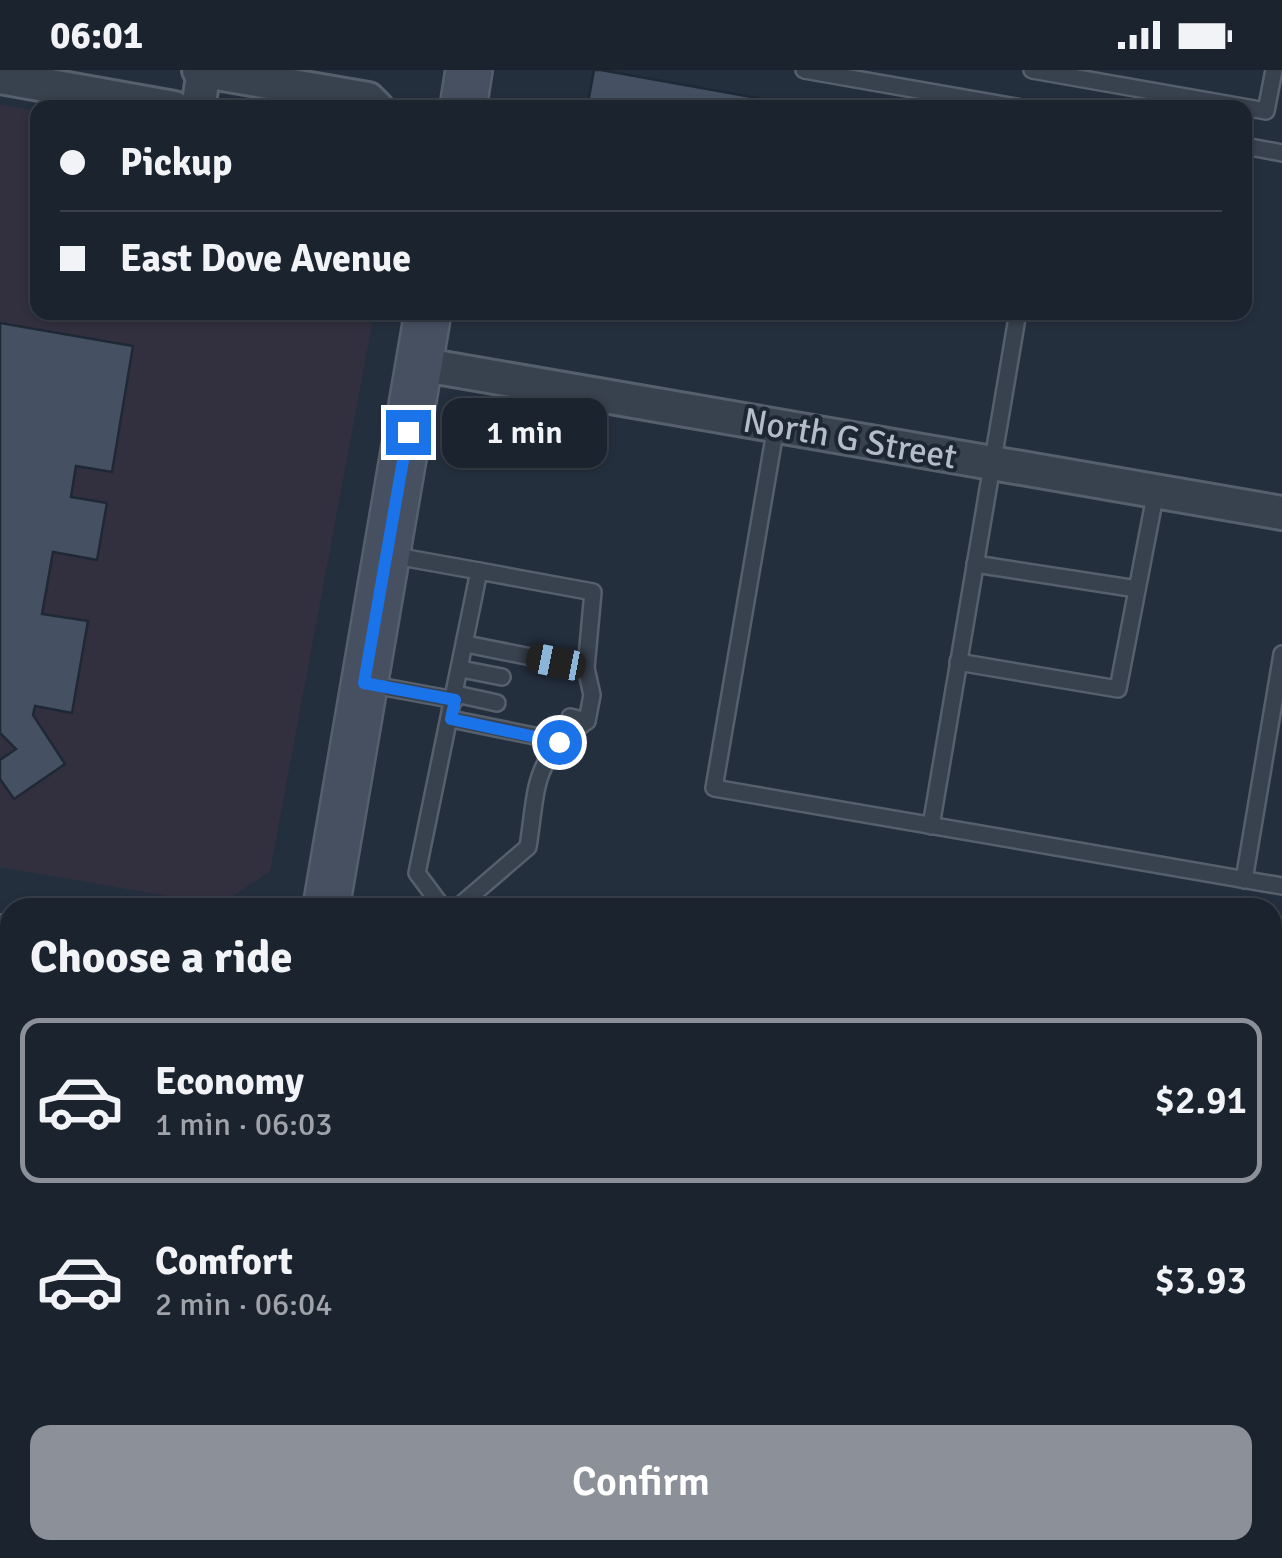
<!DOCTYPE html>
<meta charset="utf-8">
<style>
body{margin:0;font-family:Signika,sans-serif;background:#282f3a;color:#f1f3f6;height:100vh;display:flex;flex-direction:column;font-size:38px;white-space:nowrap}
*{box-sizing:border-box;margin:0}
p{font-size:32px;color:#a0a4aa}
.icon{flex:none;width:55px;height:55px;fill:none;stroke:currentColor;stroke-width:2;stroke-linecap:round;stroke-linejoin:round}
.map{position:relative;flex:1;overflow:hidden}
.details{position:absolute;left:0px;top:828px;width:1282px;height:662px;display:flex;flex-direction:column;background:#1b232e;border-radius:30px 30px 0 0;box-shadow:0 2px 8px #0004,0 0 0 2px #39404a}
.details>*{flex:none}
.top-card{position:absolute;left:30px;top:30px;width:1222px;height:220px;border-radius:20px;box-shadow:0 2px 8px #0004,0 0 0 2px #39404a;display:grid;align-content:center;height:220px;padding:0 30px;background:#1b232e}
.end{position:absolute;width:45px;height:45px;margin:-22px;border:12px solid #1a73e8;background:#fff;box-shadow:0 0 0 5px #fff}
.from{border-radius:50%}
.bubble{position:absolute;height:70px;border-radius:20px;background:#1b232e;box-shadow:0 2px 8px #0004,0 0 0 2px #39404a;font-size:32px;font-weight:600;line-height:70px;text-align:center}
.car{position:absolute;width:30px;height:60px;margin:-30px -15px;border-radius:12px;box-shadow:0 0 8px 2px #0007;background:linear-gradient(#222 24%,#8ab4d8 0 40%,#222 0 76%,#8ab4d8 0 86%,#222 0)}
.top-card b{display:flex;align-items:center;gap:35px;height:95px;font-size:38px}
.top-card b+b{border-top:2px solid #39404a}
.top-card i{width:25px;height:25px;background:#f1f3f6}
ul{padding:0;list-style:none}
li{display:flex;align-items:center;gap:30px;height:165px;margin:0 20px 15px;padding:0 10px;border:5px solid transparent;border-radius:20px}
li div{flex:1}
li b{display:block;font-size:38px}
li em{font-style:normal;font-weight:600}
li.active{border-color:#8c9099}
li>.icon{width:90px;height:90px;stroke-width:1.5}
h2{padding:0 30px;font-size:45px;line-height:120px}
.action{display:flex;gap:20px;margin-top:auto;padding:20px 30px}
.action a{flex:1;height:115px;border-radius:20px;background:#8c9099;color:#fff;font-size:40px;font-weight:600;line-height:115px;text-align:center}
.status{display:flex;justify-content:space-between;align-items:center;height:70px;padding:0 50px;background:#1b232e;direction:ltr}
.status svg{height:28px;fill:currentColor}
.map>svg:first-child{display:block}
</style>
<div class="status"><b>06:01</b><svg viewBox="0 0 49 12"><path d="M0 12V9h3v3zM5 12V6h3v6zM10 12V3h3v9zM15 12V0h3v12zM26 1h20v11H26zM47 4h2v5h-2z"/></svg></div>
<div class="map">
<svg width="1282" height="1488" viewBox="0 0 1282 1488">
<rect width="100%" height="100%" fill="#242f3e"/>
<g fill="#32303f">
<polygon points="0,35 37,41 38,242 374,243 270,801 219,835 0,797"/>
<polygon points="0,939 10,941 10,1480 154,1480 153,1488 0,1488"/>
</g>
<g fill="#455162" stroke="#1f2835" stroke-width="2.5">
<polygon points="594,0 601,0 813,38 587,38"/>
<polygon points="0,253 133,276 112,402 76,396 71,427 107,433 97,490 53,482 42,544 88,551 72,643 35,636 33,645 65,694 14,729 0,709 0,690 16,679 0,663"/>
<polygon points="0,1126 10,1127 10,1176 3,1219"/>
<polygon points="0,1266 10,1268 5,1341 0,1341"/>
<polygon points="1272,1317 1282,1318 1282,1448 1272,1447"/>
<polygon points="0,1341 10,1342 10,1480 134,1480 132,1488 0,1488"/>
<polygon points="440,1480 583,1480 581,1488 439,1488"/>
<polygon points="746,1480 827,1480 825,1488 744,1488"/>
<polygon points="939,1480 1013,1480 1011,1488 937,1488"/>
</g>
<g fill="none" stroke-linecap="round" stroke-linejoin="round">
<defs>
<g id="service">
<polyline points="804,0 1022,38"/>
<polyline points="1032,0 1266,41 1274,0"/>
<polyline points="1245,76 1282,83"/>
<polyline points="776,356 714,718 1282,816"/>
<polyline points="390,485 479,501 417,803 443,838"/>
<polyline points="975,494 1137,519"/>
<polyline points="479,501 593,522 586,598 592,625 587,651 570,647"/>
<polyline points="466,574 586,598"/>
<polyline points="958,592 1118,619 1156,421"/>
<polyline points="461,599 502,607"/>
<polyline points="368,614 455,630"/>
<polyline points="456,624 497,633"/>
<polyline points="451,649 559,671"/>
<polyline points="931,756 1018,242"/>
<polyline points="1244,810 1282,584"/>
<path d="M457,838L528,777C538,713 531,692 587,651"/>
<polyline points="1229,1480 1276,1488"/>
<polyline points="410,1488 411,1480"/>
<polyline points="651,1488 652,1480"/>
<polyline points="1078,1488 1080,1480"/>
</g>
<g id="minor">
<polyline points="199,0 368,29 377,38"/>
<polyline points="0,7 174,38"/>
<polyline points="198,38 204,1"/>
<polyline points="419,294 1282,443"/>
<polyline points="883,1488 885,1480"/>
</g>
<g id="secondary">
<polyline points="463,38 469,0"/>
<polyline points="326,838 428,242"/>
<polyline points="0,868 10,870"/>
<polyline points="1272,1089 1282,1091"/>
<polyline points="215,1488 216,1480"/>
</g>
</defs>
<use href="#service" stroke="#565f6c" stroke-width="20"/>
<use href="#minor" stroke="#565f6c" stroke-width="38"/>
<use href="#secondary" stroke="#565f6c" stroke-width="50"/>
<use href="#service" stroke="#38414e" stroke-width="15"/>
<use href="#minor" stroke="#38414e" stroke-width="32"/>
<use href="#secondary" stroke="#465061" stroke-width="45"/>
</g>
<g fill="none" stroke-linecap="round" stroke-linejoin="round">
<polyline stroke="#1a73e8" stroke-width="12" points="408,362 364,613 455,630 451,649 559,672"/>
</g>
<g text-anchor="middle" stroke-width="8" stroke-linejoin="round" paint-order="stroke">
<g font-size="35" fill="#b4bcc9" stroke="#1d2633">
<text transform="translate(850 368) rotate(10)" y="12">North G Street</text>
</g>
</g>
</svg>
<i class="end from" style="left:559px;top:672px"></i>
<i class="end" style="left:408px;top:362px"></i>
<div class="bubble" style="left:442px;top:328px;width:165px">1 min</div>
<i class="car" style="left:556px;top:592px;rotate:281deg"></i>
<div class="top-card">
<b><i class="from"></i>Pickup</b>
<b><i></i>East Dove Avenue</b>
</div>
<section class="details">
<h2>Choose a ride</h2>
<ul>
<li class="active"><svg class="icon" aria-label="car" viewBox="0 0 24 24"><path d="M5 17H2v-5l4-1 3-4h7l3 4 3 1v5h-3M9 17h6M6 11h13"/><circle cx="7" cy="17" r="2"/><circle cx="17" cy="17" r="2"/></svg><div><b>Economy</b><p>1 min · 06:03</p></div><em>$2.91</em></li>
<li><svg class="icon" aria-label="car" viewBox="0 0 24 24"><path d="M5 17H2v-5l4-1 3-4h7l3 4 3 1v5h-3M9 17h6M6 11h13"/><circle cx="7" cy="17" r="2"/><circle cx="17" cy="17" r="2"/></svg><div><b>Comfort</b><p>2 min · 06:04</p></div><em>$3.93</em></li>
</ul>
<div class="action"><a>Confirm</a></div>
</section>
</div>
